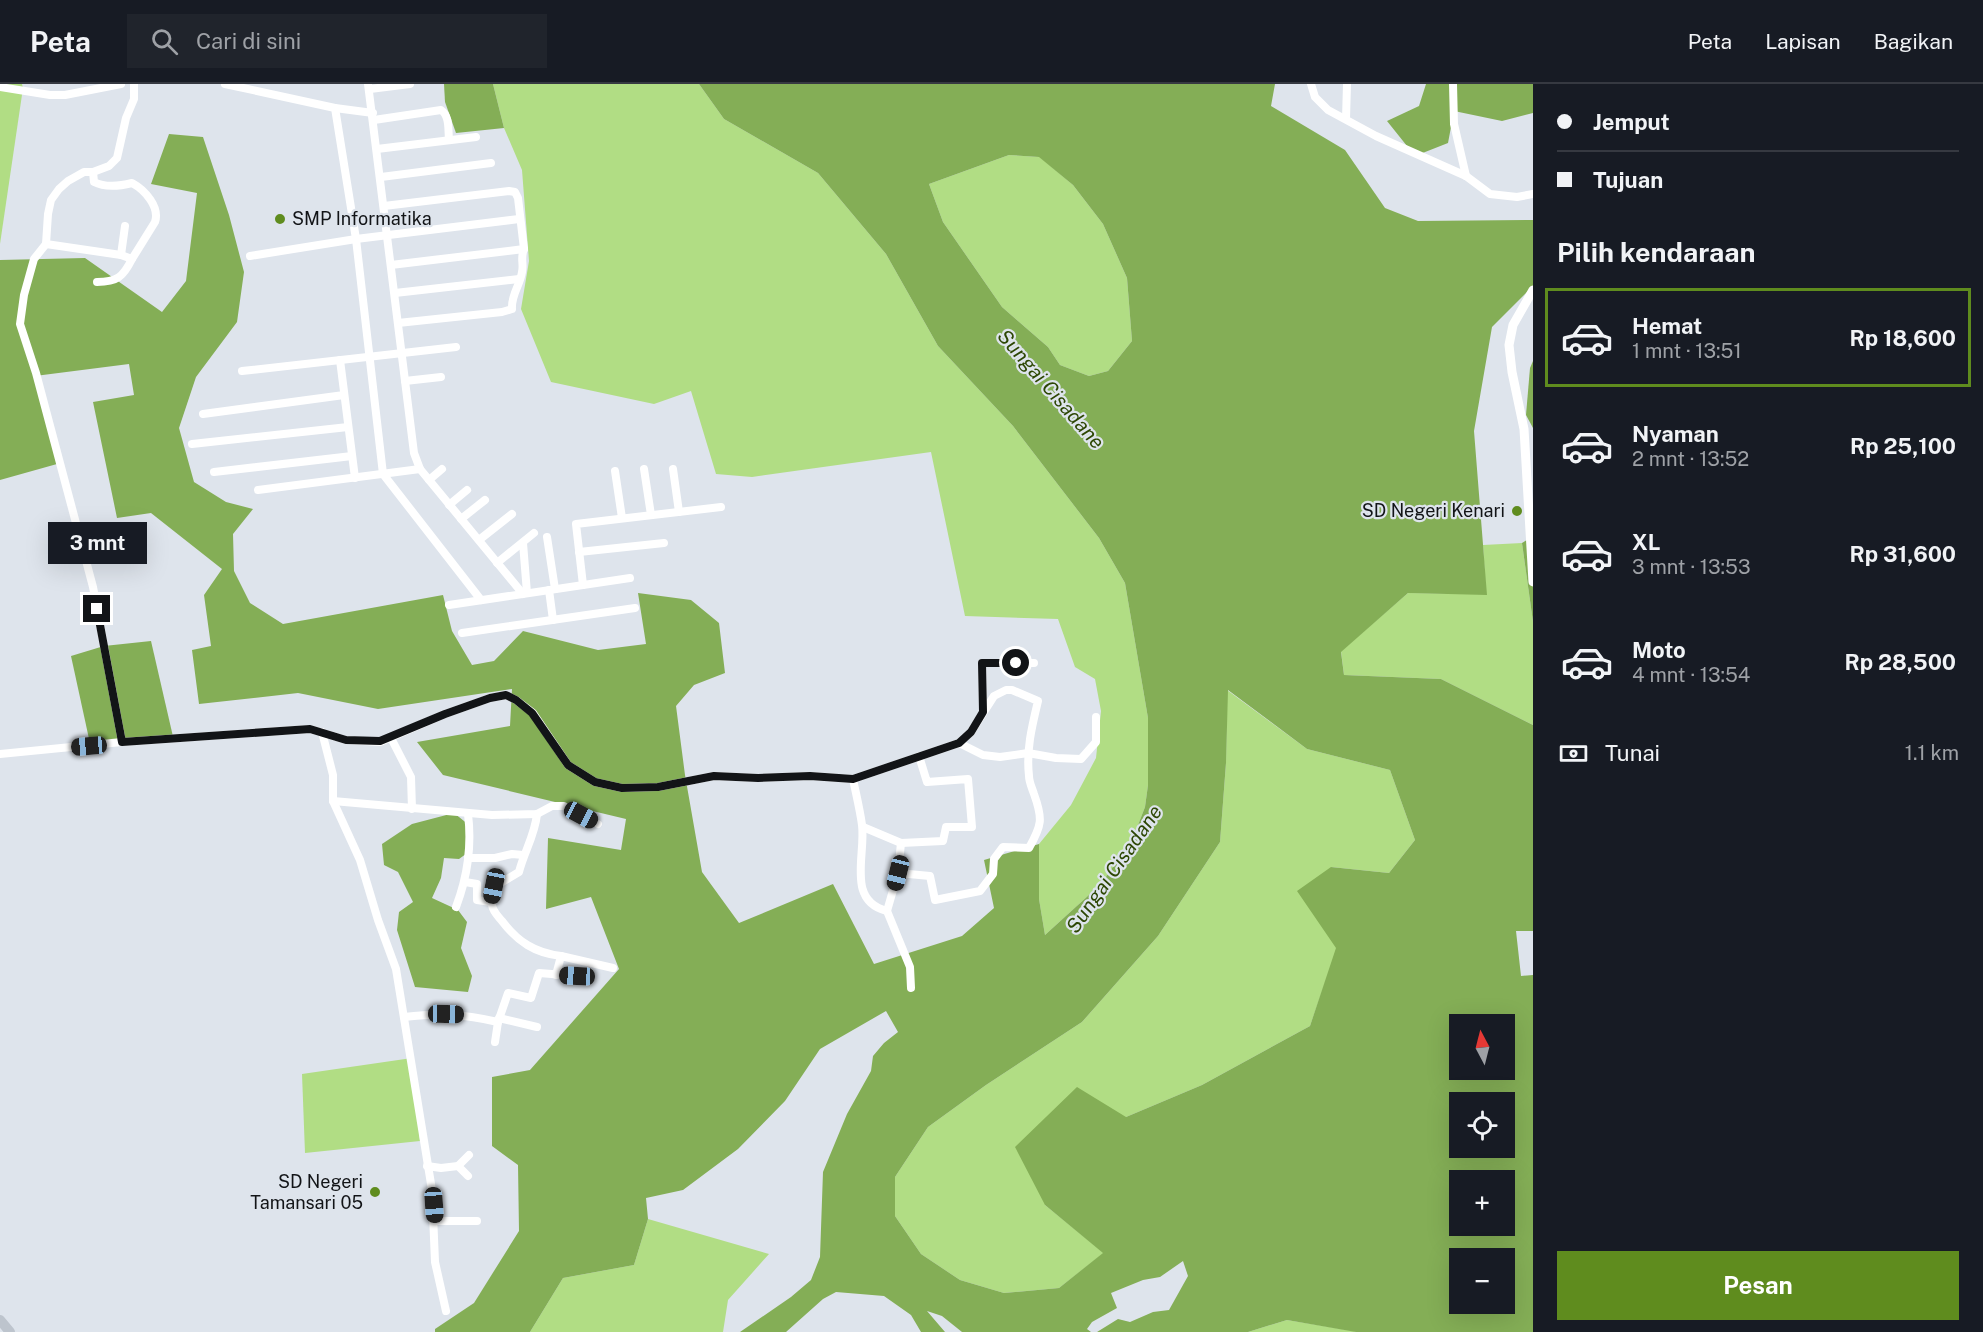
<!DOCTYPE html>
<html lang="id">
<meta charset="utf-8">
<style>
body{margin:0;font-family:"Public Sans",sans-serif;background:#20242c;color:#f1f3f6;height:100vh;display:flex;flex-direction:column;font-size:22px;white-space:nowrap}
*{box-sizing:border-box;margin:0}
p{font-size:20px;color:#9ea1a6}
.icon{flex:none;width:33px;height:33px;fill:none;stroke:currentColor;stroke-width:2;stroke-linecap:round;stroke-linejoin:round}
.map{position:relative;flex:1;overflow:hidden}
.details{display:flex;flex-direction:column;background:#171b24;width:450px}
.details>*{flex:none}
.guide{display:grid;align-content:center;height:132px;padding:0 24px;background:#171b24}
.needle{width:39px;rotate:353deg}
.tools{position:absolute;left:1449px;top:930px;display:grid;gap:12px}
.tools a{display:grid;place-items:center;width:66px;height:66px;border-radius:0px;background:#171b24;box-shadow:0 6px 24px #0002;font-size:30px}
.end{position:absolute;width:27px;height:27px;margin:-14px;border:8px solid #121417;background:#fff;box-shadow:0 0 0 3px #fff}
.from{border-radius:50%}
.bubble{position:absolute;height:42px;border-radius:0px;background:#171b24;box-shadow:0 6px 24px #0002;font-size:20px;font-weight:700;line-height:42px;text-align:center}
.car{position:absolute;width:18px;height:36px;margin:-18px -9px;border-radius:8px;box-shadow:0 0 4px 2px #0007;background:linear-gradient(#222 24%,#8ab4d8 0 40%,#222 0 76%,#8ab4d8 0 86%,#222 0)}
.guide b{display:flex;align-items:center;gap:21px;height:57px;font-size:22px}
.guide b+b{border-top:2px solid #363941}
.guide i{width:15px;height:15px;background:#f1f3f6}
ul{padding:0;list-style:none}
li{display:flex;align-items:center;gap:18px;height:99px;margin:0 12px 9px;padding:0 12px;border:3px solid transparent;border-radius:0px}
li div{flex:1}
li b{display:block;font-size:22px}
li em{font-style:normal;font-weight:700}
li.on{border-color:#5f8c1e}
li>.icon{width:54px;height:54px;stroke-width:1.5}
h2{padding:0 24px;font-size:27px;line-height:72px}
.pay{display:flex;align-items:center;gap:15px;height:66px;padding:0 24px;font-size:22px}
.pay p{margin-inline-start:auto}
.button{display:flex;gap:12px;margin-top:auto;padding:12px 24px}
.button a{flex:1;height:69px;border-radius:0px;background:#5f8c1e;color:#fff;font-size:24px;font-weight:700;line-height:69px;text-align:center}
header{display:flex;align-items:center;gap:36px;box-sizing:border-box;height:84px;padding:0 30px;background:#171b24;border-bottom:2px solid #363941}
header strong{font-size:28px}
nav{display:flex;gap:33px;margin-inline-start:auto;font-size:21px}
.search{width:420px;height:54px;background:#20242c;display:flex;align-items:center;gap:15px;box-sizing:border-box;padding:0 21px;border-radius:0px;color:#9ea1a6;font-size:22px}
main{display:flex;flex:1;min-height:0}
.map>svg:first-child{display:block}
</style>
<header>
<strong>Peta</strong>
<div class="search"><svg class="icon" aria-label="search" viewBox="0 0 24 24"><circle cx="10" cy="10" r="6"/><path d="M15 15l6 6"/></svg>Cari di sini</div>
<nav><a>Peta</a><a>Lapisan</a><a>Bagikan</a></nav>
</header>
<main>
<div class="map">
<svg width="1533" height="1248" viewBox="0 0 1533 1248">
<rect width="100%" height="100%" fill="#dee4ec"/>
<g fill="#b1dd84">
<polygon points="0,0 22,0 23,4 0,160"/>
<polygon points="493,0 699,0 724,35 818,89 886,170 938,262 1013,342 1099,454 1125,499 1148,634 1148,701 1145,723 1133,754 1101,800 1045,851 1039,815 1039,760 1071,721 1096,674 1101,627 1095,595 1075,583 1058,535 965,532 931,368 752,393 716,390 691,307 654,320 551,298 521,225 529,177 522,86 504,44"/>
<polygon points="1009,71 1040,73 1073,101 1103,140 1127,194 1132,257 1108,287 1089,292 1060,281 1048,263 1002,223 943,138 929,100"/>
<polygon points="1522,459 1533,538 1533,641 1441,595 1344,591 1341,567 1408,509 1486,510 1483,461"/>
<polygon points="1227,606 1307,665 1390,686 1415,756 1389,789 1331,783 1337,864 1310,942 1202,1001 1126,1033 1045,1121 1104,1169 1059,1204 1004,1209 960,1196 921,1170 895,1132 895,1093 928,1043 986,1001 1082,938 1158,852 1220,758 1226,679"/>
<polygon points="412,974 420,1057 305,1069 302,990"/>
<polygon points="648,1135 769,1170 728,1216 723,1248 530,1248 563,1194 634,1181"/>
<polygon points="1287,1236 1354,1247 1356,1248 1248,1248"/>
</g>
<g fill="#84ae56" fill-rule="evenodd">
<polygon points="444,0 493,0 504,44 456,49 445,18"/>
<path d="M699,0H1275L1271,22L1345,66L1385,124L1418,137L1533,136V202L1492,243L1474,347L1487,511L1408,509L1341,568L1344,591L1441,595L1533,641V847H1516L1521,892L1533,891V1248H1356L1287,1236L1248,1248H1097L1118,1235L1130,1238L1153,1228L1169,1226L1188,1192L1183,1177L1160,1193L1143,1196L1111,1209L1117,1224L1092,1238L1087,1245L1091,1248H962L942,1232L927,1227L945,1248H921L911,1231L884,1212L836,1208L823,1215L786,1248H740L791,1213L811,1196L820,1173L823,1088L847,1030L871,987L873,972L884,959L898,948L886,927L820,965L785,1017L738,1065L683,1106L646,1114L648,1135L634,1181L563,1194L530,1248H435V1245L474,1219L519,1147L518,1081L492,1062V993L530,986L619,885L591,813L546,825L548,754L621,766L626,735L443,691L417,658L510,642L512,605L378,625L298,609L199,620L192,566L211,562L204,511L222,485L151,429L117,434L93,318L134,311L129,280L35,292L57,380L0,396V176L85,174L162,228L186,197L197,109L151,100L169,50L203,53L229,131L244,188L237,238L196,293L179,344L194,398L226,418L253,425L233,450L234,487L250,519L283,540L443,511L452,547L472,581L494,577L523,547L598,566L646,560L638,509L691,516L719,539L725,589L694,601L676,622L685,691L702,788L739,839L833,800L874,880L962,852L994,824L984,776L1039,760V815L1045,851L1101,800L1133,754L1145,723L1148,701V634L1125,499L1099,454L1013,342L938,262L886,170L818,89L724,35ZM1009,71L1039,73L1073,101L1103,140L1127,194L1132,257L1108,287L1089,292L1060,281L1048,263L1002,223L943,138L929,100ZM1228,606L1307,665L1390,686L1415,756L1389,789L1331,783L1297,807L1336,864L1310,942L1202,1001L1126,1033L1077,1003L1015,1063L1045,1121L1103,1169L1059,1204L1004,1209L960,1196L921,1170L895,1132V1093L928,1043L986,1001L1082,938L1158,852L1220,758L1226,679ZM1460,940H1504V986H1460ZM1460,1018H1504V1064H1460ZM1460,1096H1504V1142H1460ZM1460,1174H1504V1220H1460Z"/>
<polygon points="1426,0 1533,0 1533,29 1502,37 1454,27 1448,59 1415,72 1387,37 1419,22"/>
<polygon points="1533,277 1533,344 1526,331 1530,284"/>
<polygon points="1533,452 1533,538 1522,459"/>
<polygon points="151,557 174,657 91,664 71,572 104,562"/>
<polygon points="454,729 469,741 470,767 459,775 444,774 441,794 432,814 458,826 467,838 461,864 472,892 468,908 415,903 397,846 399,828 413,818 398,788 384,781 382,760 412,740"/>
</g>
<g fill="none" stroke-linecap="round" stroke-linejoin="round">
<g stroke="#fff" stroke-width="8">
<polyline points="225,0 335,24 356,155 383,390 481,516"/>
<polyline points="368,0 414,369 420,385 523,510"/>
<polyline points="1311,0 1315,13 1328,26 1376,52 1466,92 1490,110 1517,113 1533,110"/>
<polyline points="1453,0 1454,40 1466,92"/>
<polyline points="0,3 50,11 65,11 121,0"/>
<polyline points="370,5 410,0"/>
<polyline points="335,24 373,29"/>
<polyline points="1346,35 1347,0"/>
<path d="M374,36L441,26C450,32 448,46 449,56"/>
<polyline points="377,65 476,53"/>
<path d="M93,88L94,98C106,104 120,102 132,99C145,106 160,123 155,138L132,175"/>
<polyline points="381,93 491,79"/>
<path d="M384,122L509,107L515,108L518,114L524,165C520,174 524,180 522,188C520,202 511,210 512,225L502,228L398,239"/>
<path d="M46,160L121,171L132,175C123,193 117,198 97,198"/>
<polyline points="121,171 125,142"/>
<polyline points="250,172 356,155 519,135"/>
<polyline points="391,181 524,165"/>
<polyline points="395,209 519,195"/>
<polyline points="340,276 355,394"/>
<polyline points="242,287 456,263"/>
<polyline points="405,297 441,293"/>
<polyline points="203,330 344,311"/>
<polyline points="192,360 348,343"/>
<polyline points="644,385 651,431"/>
<polyline points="673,385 679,428"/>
<polyline points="615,387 622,434"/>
<polyline points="214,388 352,372"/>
<polyline points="429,396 442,385"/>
<polyline points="258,406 420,385"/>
<polyline points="449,421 467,406"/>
<polyline points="461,435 485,416"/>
<polyline points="547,453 555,505"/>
<polyline points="479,456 512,430"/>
<polyline points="523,459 527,509"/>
<polyline points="579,468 664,459"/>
<polyline points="497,479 534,449"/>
<polyline points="583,501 576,440 721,423"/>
<polyline points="549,506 553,536"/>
<polyline points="449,521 630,494"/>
<polyline points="462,549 635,524"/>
<polyline points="983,627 982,579 1034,579"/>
<polyline points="322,648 333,691 333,717 360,776 378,836 396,885 432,1106 435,1178 446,1227"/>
<polyline points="391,654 411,693 412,725"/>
<polyline points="122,658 93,503 36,289 20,240 24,211 34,175 46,160 48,130 51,116 59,105 68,97 84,88 93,88 109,82 117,74 126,34 134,15 134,0"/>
<polyline points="959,659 983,671 1000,673 1028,669 1056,674 1081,675 1096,658 1096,633"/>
<path d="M0,670L122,658L310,645L346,656L380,658L445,630L490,614L506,611L516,616L533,629L568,681L595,698L622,704L658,703L714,692L758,694L810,692L853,695L959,659L971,648L994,612L1006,606H1012L1038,617C1032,642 1026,666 1029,692C1029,698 1032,704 1034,710C1043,735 1042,741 1029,764L1003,763L994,775L993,790L980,807L935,816L930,792L898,789"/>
<path d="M853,695C856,710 860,726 862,741C866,771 846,817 887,827L910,883L911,904"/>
<polyline points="333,717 492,731 537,730 552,722 564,722 598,740"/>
<path d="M537,730C535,751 524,768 519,788L494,803C493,809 491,815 492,821C493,828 498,832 502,837C518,858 535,869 561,872"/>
<polyline points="863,743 901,759 943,757 946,743 972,743 968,695 927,698 919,672"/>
<polyline points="468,774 495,774 512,770 523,771"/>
<polyline points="465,798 477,800 477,816 491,818"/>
<path d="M456,823C467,794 472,762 468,730"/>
<polyline points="887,827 898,789 901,759"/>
<polyline points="556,891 561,872 613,884"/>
<path d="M404,933C440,929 463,930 498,938"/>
<polyline points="499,934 537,943"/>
<polyline points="495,958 498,938 508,909 531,914 539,889 577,892"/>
<polyline points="427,1082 441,1084 458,1082 468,1092"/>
<polyline points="458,1082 469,1071"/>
<polyline points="434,1137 477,1137"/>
</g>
<polyline stroke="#fff" stroke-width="9" points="1533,206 1513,241 1509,261 1512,288 1524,345 1533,498"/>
<polyline stroke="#bdc4cd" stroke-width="10" points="0,1236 10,1248"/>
</g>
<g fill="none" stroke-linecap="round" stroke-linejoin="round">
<polyline stroke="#121417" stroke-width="8" points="97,525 122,658 310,645 346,656 380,657 445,630 490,614 506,611 516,616 532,629 568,681 595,698 622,704 658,703 714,692 758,694 810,692 853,695 959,659 971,648 983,628 982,579 1016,579"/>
</g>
<g fill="#5f8c1e" stroke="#dee4ec" stroke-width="2">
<circle cx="280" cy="135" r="6"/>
<circle cx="1517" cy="427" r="6"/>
<circle cx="375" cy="1108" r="6"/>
</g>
<g text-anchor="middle" stroke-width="4.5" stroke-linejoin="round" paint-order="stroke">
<g font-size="18" fill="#121417" stroke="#dee4ec" text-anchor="end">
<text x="292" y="141" text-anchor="start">SMP Informatika</text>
<text x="1505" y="433">SD Negeri Kenari</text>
<text x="363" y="1104">SD Negeri<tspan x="363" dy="21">Tamansari 05</tspan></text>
</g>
<g font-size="20" font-style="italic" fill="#2d4704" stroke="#dee4ec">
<text transform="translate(1051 305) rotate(49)" y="7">Sungai Cisadane</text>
<text transform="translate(1114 785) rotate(-55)" y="7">Sungai Cisadane</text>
</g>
</g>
</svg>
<div class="tools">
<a><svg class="needle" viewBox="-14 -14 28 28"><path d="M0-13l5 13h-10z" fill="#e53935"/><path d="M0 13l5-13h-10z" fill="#9ea1a6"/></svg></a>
<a><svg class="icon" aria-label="locate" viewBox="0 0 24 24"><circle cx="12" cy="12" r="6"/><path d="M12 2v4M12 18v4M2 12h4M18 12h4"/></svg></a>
<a>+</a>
<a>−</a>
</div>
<i class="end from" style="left:1016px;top:579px"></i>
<i class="end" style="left:97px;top:525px"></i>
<div class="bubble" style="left:48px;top:438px;width:99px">3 mnt</div>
<i class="car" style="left:89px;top:662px;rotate:265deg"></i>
<i class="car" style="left:581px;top:731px;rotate:118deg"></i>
<i class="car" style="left:898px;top:789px;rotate:194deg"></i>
<i class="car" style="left:494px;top:802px;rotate:191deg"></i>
<i class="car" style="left:577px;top:892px;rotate:273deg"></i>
<i class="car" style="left:446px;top:930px;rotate:91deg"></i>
<i class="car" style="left:434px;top:1121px;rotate:176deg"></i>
</div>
<section class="details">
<div class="guide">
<b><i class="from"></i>Jemput</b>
<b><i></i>Tujuan</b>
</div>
<h2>Pilih kendaraan</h2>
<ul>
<li class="on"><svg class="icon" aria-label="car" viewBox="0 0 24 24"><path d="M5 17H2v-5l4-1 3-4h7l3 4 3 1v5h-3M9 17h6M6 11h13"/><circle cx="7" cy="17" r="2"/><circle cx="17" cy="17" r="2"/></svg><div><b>Hemat</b><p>1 mnt · 13:51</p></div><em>Rp 18,600</em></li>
<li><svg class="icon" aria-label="car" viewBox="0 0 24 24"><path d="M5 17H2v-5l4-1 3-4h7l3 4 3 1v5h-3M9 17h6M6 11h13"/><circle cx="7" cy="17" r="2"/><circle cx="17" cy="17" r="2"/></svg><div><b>Nyaman</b><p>2 mnt · 13:52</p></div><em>Rp 25,100</em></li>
<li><svg class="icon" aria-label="car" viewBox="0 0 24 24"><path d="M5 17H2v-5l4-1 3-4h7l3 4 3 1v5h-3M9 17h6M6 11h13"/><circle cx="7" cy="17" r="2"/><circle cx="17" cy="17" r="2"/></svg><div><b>XL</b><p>3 mnt · 13:53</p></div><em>Rp 31,600</em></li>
<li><svg class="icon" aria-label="car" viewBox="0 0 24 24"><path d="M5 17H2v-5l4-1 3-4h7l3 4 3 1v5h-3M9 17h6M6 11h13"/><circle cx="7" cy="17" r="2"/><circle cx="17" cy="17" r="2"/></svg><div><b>Moto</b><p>4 mnt · 13:54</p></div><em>Rp 28,500</em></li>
</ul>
<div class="pay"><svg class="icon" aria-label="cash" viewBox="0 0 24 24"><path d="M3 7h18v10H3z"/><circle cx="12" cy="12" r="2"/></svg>Tunai<p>1.1 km</p></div>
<div class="button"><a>Pesan</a></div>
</section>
</main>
